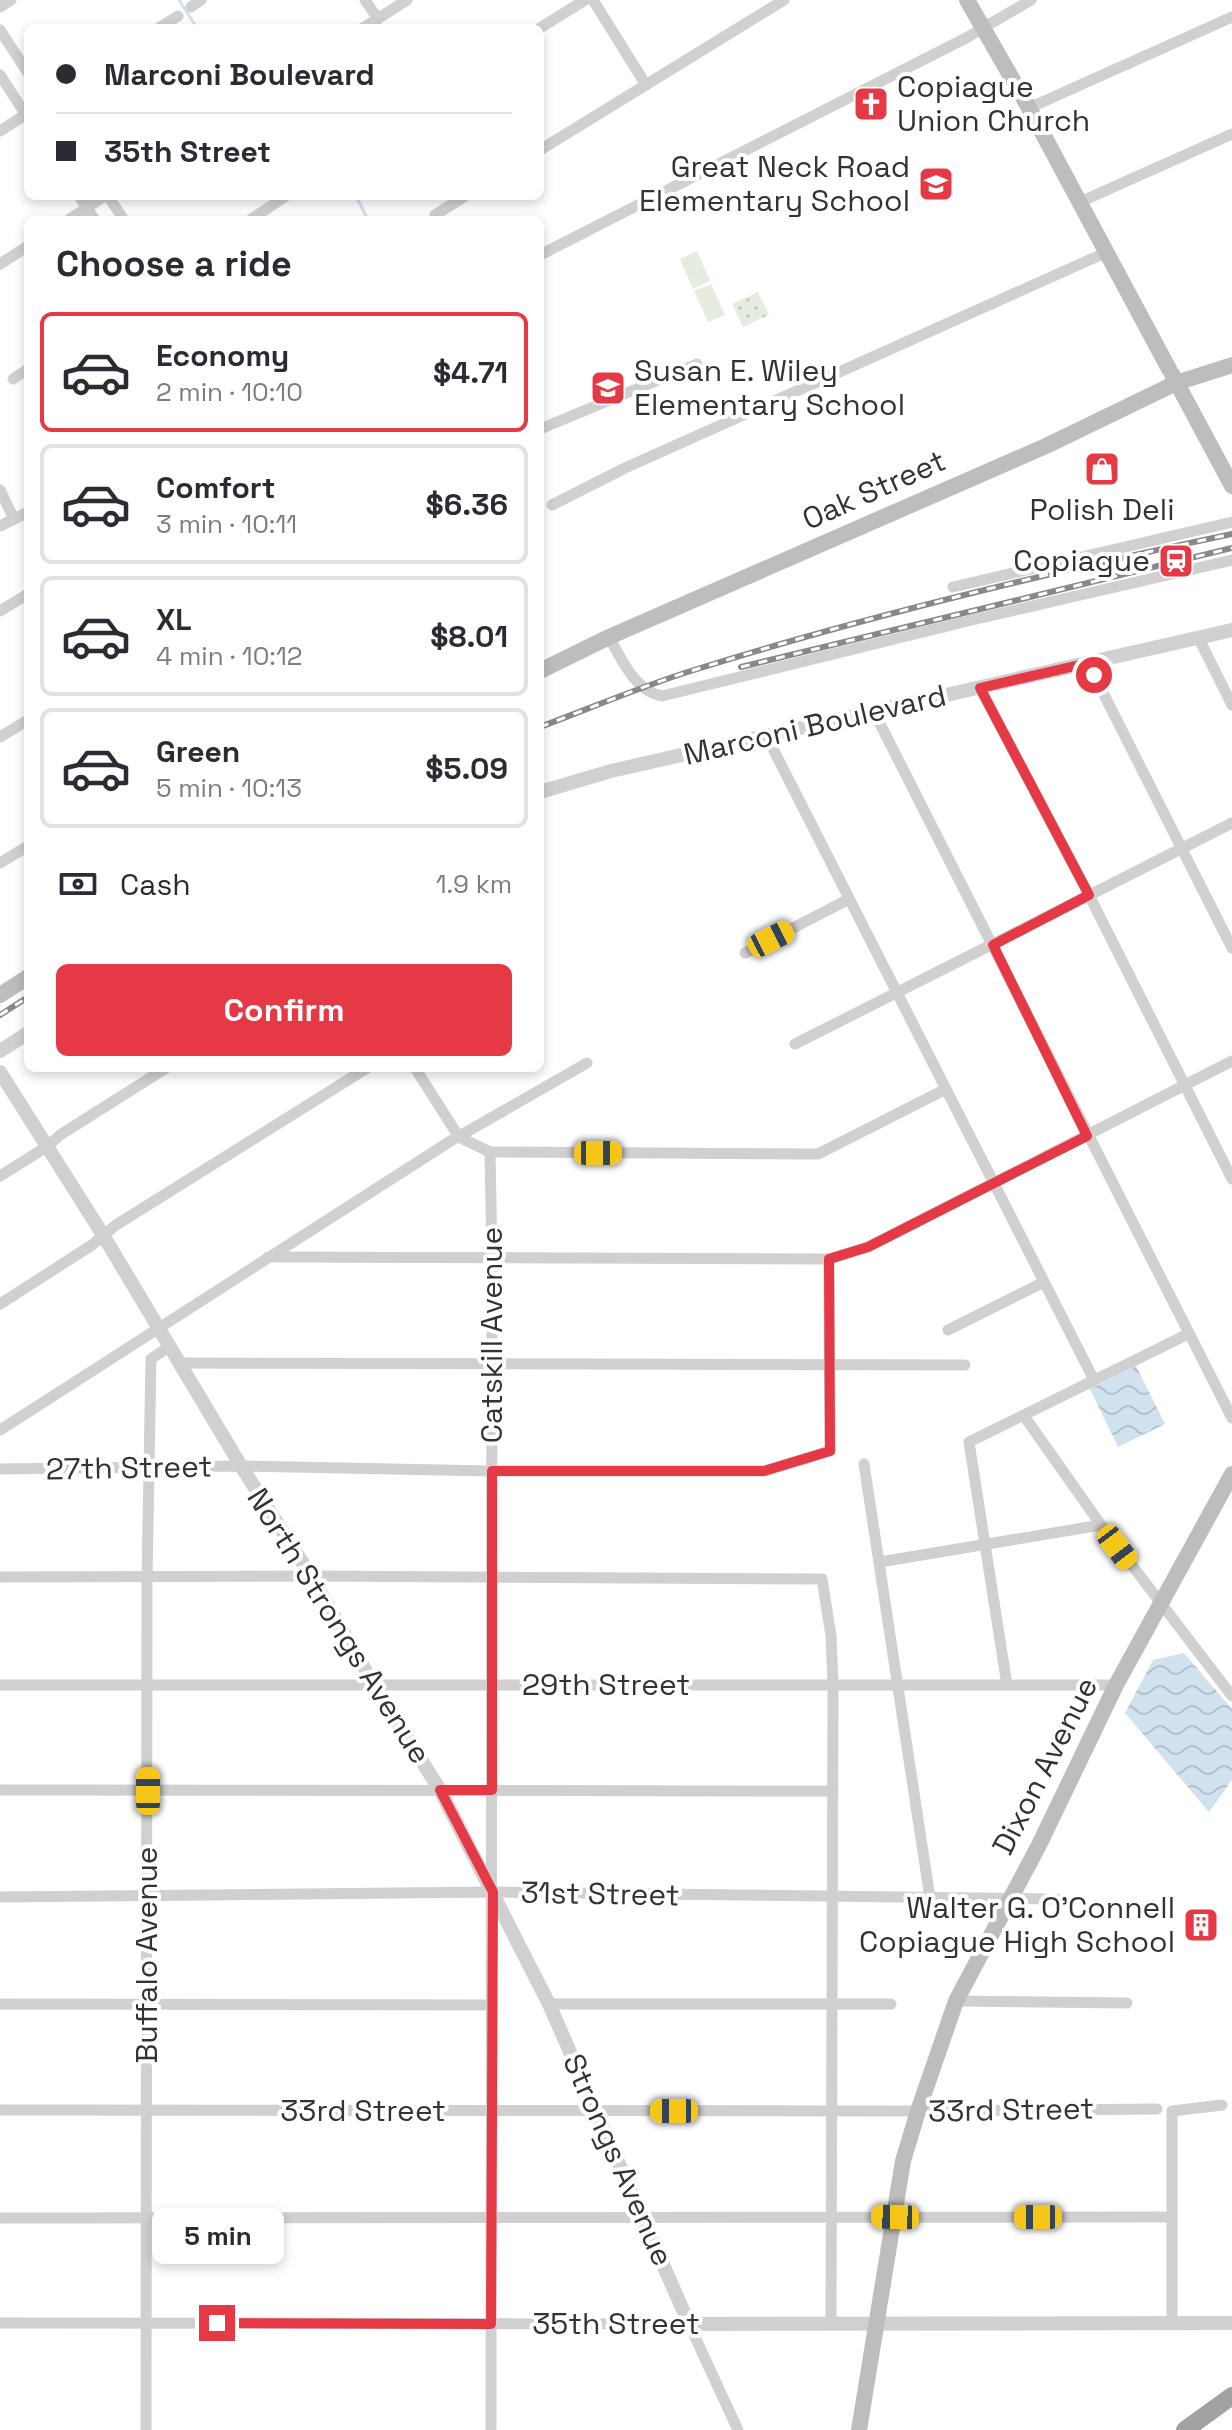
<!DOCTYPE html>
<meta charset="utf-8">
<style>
body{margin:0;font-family:"Space Grotesk",sans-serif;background:#f2f2f3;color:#2b2b33;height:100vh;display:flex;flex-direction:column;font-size:30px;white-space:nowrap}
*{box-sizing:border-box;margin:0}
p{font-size:26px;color:#7c7c81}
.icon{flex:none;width:44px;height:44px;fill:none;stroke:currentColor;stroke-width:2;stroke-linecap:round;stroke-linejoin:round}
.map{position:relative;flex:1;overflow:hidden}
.details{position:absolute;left:24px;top:216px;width:520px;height:856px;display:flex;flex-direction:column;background:#fff;border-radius:12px;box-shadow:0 4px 12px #0003}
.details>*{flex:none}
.hud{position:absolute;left:24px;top:24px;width:520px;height:176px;border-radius:12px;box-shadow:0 4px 12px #0003;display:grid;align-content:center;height:176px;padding:0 32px;background:#fff}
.end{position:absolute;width:36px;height:36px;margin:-18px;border:10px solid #e63946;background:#fff;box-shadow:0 0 0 4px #fff}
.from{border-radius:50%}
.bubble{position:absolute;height:56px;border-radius:12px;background:#fff;box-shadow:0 4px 12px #0003;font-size:26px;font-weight:600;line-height:56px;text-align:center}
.car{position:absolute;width:24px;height:48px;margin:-24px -12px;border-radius:10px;box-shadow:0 0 6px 2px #0007;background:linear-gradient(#f5c518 24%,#345 0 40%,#f5c518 0 76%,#345 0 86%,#f5c518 0)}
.hud b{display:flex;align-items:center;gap:28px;height:76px;font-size:30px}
.hud b+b{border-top:2px solid #e1e1e2}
.hud i{width:20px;height:20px;background:#2b2b33}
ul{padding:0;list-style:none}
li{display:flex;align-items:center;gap:24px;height:120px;margin:0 16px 12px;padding:0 16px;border:4px solid #e1e1e2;border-radius:12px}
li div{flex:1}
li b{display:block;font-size:30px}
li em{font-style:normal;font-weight:600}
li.current{border-color:#e63946}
li>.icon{width:72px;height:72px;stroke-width:1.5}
h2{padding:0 32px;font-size:36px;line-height:96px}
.pay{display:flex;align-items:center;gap:20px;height:88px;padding:0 32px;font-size:30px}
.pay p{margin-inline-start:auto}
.primary-button{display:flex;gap:16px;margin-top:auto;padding:16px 32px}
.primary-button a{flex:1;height:92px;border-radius:12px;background:#e63946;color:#fff;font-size:32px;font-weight:600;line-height:92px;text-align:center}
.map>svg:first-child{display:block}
</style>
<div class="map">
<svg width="1232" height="2430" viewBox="0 0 1232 2430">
<defs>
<pattern id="park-dots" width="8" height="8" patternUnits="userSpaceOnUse" patternTransform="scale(2)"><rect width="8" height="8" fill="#e6ecdf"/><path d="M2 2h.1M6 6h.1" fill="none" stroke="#c6cbc0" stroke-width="1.8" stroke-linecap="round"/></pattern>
<pattern id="water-waves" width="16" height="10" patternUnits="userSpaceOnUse" patternTransform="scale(2)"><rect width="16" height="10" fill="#cfe2ee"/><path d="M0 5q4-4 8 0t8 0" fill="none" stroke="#b2c2cd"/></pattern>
</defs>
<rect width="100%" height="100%" fill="#fff"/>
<g fill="#e6ecdf">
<polygon points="697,251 710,281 693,289 680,259"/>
<polygon points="711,284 725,315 708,322 694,291"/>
</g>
<polygon fill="url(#park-dots)" points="758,292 769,315 743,327 732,304"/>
<g fill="url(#water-waves)">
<polygon points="1136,1366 1165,1424 1118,1447 1090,1389"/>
<polygon points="1184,1653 1232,1709 1232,1780 1209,1812 1125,1713 1153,1660"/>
</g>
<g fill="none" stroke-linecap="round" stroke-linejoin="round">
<g stroke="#cfe2ee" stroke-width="3">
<polyline points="179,0 197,28"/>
<polyline points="356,196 368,220"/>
</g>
<g stroke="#d0d0d0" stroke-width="11">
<polyline points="365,0 378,19"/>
<polyline points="593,0 646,85"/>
<polyline points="0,7 11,0"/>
<polyline points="191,7 201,0"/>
<polyline points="159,28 178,16"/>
<polyline points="363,28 407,0"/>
<polyline points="540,28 585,0"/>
<polyline points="0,30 28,73"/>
<polyline points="0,75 28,118"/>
<polyline points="1029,108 1232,17"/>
<polyline points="0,131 28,113"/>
<polyline points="540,150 784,0"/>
<polyline points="79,196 95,220"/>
<polyline points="108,196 124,220"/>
<polyline points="1080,202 1232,134"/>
<polyline points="435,215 465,196"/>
<polyline points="68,220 105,196"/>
<polyline points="250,220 286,196"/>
<polyline points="540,255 966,38 1031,0"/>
<polyline points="0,264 28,246"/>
<polyline points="13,379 28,369"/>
<polyline points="540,429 697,364"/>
<polyline points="0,490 14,519"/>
<polyline points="552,505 625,468 1107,252"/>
<polyline points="0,526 28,512"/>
<polyline points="953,587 1232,522"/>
<polyline points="0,611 28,594"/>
<path d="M609,637C622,660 635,691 662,696L972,620L1232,560"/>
<polyline points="1199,639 1232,705"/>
<polyline points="1088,663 1232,948"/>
<polyline points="980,688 1089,895 1232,1179"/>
<polyline points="874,712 1232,1418"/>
<polyline points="0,737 28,720"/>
<polyline points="767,737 1094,1380"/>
<polyline points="0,863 28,846"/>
<polyline points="745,953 849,899"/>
<polyline points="795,1044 1232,823"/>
<polyline points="415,1068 459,1137 490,1152 818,1154 946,1089"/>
<polyline points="490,1152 492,1258 491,2430"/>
<polyline points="0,1176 48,1146 60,1135 166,1068"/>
<polyline points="268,1257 829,1259 868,1247 1232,1061"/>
<polyline points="0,1304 92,1245 116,1225 367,1068"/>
<polyline points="948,1330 1044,1282"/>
<polyline points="179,1363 965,1365"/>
<polyline points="1024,1416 1101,1525 1232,1696"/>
<polyline points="0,1430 449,1142 587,1063"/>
<polyline points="864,1464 930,1898"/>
<polyline points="0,1469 241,1466 492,1471 764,1471 830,1451 829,1259"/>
<polyline points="880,1562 1101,1525"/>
<polyline points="0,1577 311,1576 822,1579 831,1636 833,1685 831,2324"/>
<polyline points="0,1685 1116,1685"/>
<polyline points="1007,1685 969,1442 1188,1334"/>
<polyline points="0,1790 833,1791"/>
<polyline points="0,1897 493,1892 1057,1899"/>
<polyline points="956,2001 1127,2003"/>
<polyline points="0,2004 492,2005"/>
<polyline points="549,2004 891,2004"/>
<polyline points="0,2110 918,2111 1157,2109"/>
<polyline points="0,2218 1165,2217"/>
<polyline points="0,2323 689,2324 738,2430"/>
<polyline points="1172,2324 1172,2111 1222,2105"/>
<polyline points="146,2430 147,1578 151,1359 170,1346"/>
</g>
<g stroke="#d0d0d0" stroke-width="14">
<polyline points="540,792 611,771 1232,630"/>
<polyline points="0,1051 28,1033"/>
<polyline points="0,1072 103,1235 241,1466 311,1576 374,1685 440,1790 549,2004 689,2324 1232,2323"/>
</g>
<g stroke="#bdbdbd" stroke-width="16">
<polyline points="967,0 1029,108 1169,369"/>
<polyline points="1172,374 1232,486"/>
<polyline points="540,671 609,637 1046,446 1176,383 1232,365"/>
<polyline points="0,995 28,977"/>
<polyline points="859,2430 903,2161 918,2111 956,2001 1039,1845 1116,1685 1232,1474"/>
</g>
<polyline stroke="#a2a2a2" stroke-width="18" points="1185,2430 1232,2396"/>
<defs>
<g id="rail">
<polyline points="741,667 1232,548"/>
<path d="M540,727C591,708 642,686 694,670C870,615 1051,572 1232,534"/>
<polyline points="0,1015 28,997"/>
</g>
</defs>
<use href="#rail" stroke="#888" stroke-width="6"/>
<use href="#rail" stroke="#fff" stroke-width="3" stroke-dasharray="9" stroke-linecap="butt"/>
</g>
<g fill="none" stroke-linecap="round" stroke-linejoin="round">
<polyline stroke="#e63946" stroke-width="10" points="217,2323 491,2324 493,1892 440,1790 492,1790 492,1471 764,1471 830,1451 829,1259 868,1247 1087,1136 993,945 1089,895 980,688 1088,663 1094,675"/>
</g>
<defs>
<symbol id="church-square" viewBox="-11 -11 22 22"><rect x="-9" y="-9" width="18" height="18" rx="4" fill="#e63946" stroke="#fff"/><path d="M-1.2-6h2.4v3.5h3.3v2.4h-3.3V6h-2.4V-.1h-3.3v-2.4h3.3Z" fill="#fff"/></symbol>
<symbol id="school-square" viewBox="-11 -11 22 22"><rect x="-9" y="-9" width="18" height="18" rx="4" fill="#e63946" stroke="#fff"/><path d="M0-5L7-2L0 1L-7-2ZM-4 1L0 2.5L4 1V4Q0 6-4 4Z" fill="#fff"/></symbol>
<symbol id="shop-square" viewBox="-11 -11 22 22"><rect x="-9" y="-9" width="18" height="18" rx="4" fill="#e63946" stroke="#fff"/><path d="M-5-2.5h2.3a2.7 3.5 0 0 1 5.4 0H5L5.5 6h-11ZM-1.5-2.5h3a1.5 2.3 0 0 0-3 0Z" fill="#fff"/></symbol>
<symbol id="station-square" viewBox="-11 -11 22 22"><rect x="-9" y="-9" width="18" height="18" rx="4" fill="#e63946" stroke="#fff"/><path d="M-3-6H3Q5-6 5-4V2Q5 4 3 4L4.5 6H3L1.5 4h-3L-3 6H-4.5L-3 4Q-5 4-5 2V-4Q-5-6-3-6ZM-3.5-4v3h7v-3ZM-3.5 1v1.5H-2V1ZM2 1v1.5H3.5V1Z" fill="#fff"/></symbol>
<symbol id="building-square" viewBox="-11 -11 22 22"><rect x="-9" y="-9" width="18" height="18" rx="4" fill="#e63946" stroke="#fff"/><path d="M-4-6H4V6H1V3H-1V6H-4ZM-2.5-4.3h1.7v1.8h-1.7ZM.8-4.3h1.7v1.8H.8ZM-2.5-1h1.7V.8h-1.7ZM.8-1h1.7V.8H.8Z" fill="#fff"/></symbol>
</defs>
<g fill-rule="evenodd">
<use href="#church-square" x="851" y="84" width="40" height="40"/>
<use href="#school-square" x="916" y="164" width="40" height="40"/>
<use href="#school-square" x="588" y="368" width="40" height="40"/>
<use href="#shop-square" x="1082" y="449" width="40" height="40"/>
<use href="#station-square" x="1156" y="541" width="40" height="40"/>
<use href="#building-square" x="1181" y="1905" width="40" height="40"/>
</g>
<g text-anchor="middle" stroke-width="8" stroke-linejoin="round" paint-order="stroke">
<g font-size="30" fill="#333" stroke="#fff" text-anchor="end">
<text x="897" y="97" text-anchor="start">Copiague<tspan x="897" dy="34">Union Church</tspan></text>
<text x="910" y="177">Great Neck Road<tspan x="910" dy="34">Elementary School</tspan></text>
<text x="634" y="381" text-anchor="start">Susan E. Wiley<tspan x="634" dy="34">Elementary School</tspan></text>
<text x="1102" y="520" text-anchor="middle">Polish Deli</text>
<text x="1150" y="571">Copiague</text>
<text x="1175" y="1918">Walter G. O'Connell<tspan x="1175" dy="34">Copiague High School</tspan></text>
</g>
<g font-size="30" fill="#333" stroke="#fff">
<text transform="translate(874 490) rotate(-24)" y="10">Oak Street</text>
<text transform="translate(815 725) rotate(-13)" y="10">Marconi Boulevard</text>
<text transform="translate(492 1335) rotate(-90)" y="10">Catskill Avenue</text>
<text transform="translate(129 1468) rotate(-1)" y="10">27th Street</text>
<text transform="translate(339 1626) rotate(58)" y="10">North Strongs Avenue</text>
<text x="606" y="1695">29th Street</text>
<text transform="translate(1045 1766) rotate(-63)" y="10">Dixon Avenue</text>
<text transform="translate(600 1894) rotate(1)" y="10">31st Street</text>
<text transform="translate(147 1955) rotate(-90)" y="10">Buffalo Avenue</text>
<text transform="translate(1011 2110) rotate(-1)" y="10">33rd Street</text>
<text x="363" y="2121">33rd Street</text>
<text transform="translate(618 2160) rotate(66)" y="10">Strongs Avenue</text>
<text x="616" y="2334">35th Street</text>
</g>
</g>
</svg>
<i class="end from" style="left:1094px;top:675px"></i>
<i class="end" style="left:217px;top:2323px"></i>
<div class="bubble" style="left:152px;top:2208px;width:132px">5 min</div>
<i class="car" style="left:771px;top:939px;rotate:63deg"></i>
<i class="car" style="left:598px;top:1153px;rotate:90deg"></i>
<i class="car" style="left:1117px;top:1547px;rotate:143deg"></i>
<i class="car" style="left:148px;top:1791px;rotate:0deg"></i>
<i class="car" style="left:674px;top:2111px;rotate:270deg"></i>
<i class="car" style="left:895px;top:2217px;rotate:271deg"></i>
<i class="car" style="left:1038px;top:2217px;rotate:270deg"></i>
<div class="hud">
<b><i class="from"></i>Marconi Boulevard</b>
<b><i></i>35th Street</b>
</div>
<section class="details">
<h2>Choose a ride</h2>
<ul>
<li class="current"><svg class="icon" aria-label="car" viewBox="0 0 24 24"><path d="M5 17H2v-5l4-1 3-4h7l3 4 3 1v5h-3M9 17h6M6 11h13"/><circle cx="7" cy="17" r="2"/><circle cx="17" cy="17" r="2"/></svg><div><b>Economy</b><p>2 min · 10:10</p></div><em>$4.71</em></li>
<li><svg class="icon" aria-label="car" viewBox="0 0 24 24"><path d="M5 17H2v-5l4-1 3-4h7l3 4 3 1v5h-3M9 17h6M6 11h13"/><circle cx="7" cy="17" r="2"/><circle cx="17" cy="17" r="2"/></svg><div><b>Comfort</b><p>3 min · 10:11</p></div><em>$6.36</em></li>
<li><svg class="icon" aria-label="car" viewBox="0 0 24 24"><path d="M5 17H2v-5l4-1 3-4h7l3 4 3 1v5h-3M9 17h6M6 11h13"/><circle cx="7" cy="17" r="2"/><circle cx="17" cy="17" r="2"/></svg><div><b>XL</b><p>4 min · 10:12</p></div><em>$8.01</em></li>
<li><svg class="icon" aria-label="car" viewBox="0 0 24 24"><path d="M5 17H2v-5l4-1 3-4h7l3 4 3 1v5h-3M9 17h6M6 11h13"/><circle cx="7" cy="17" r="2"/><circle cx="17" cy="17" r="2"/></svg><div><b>Green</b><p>5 min · 10:13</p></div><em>$5.09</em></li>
</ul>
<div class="pay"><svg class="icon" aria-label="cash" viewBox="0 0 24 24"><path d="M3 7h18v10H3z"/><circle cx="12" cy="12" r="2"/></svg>Cash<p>1.9 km</p></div>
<div class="primary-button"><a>Confirm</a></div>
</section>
</div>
